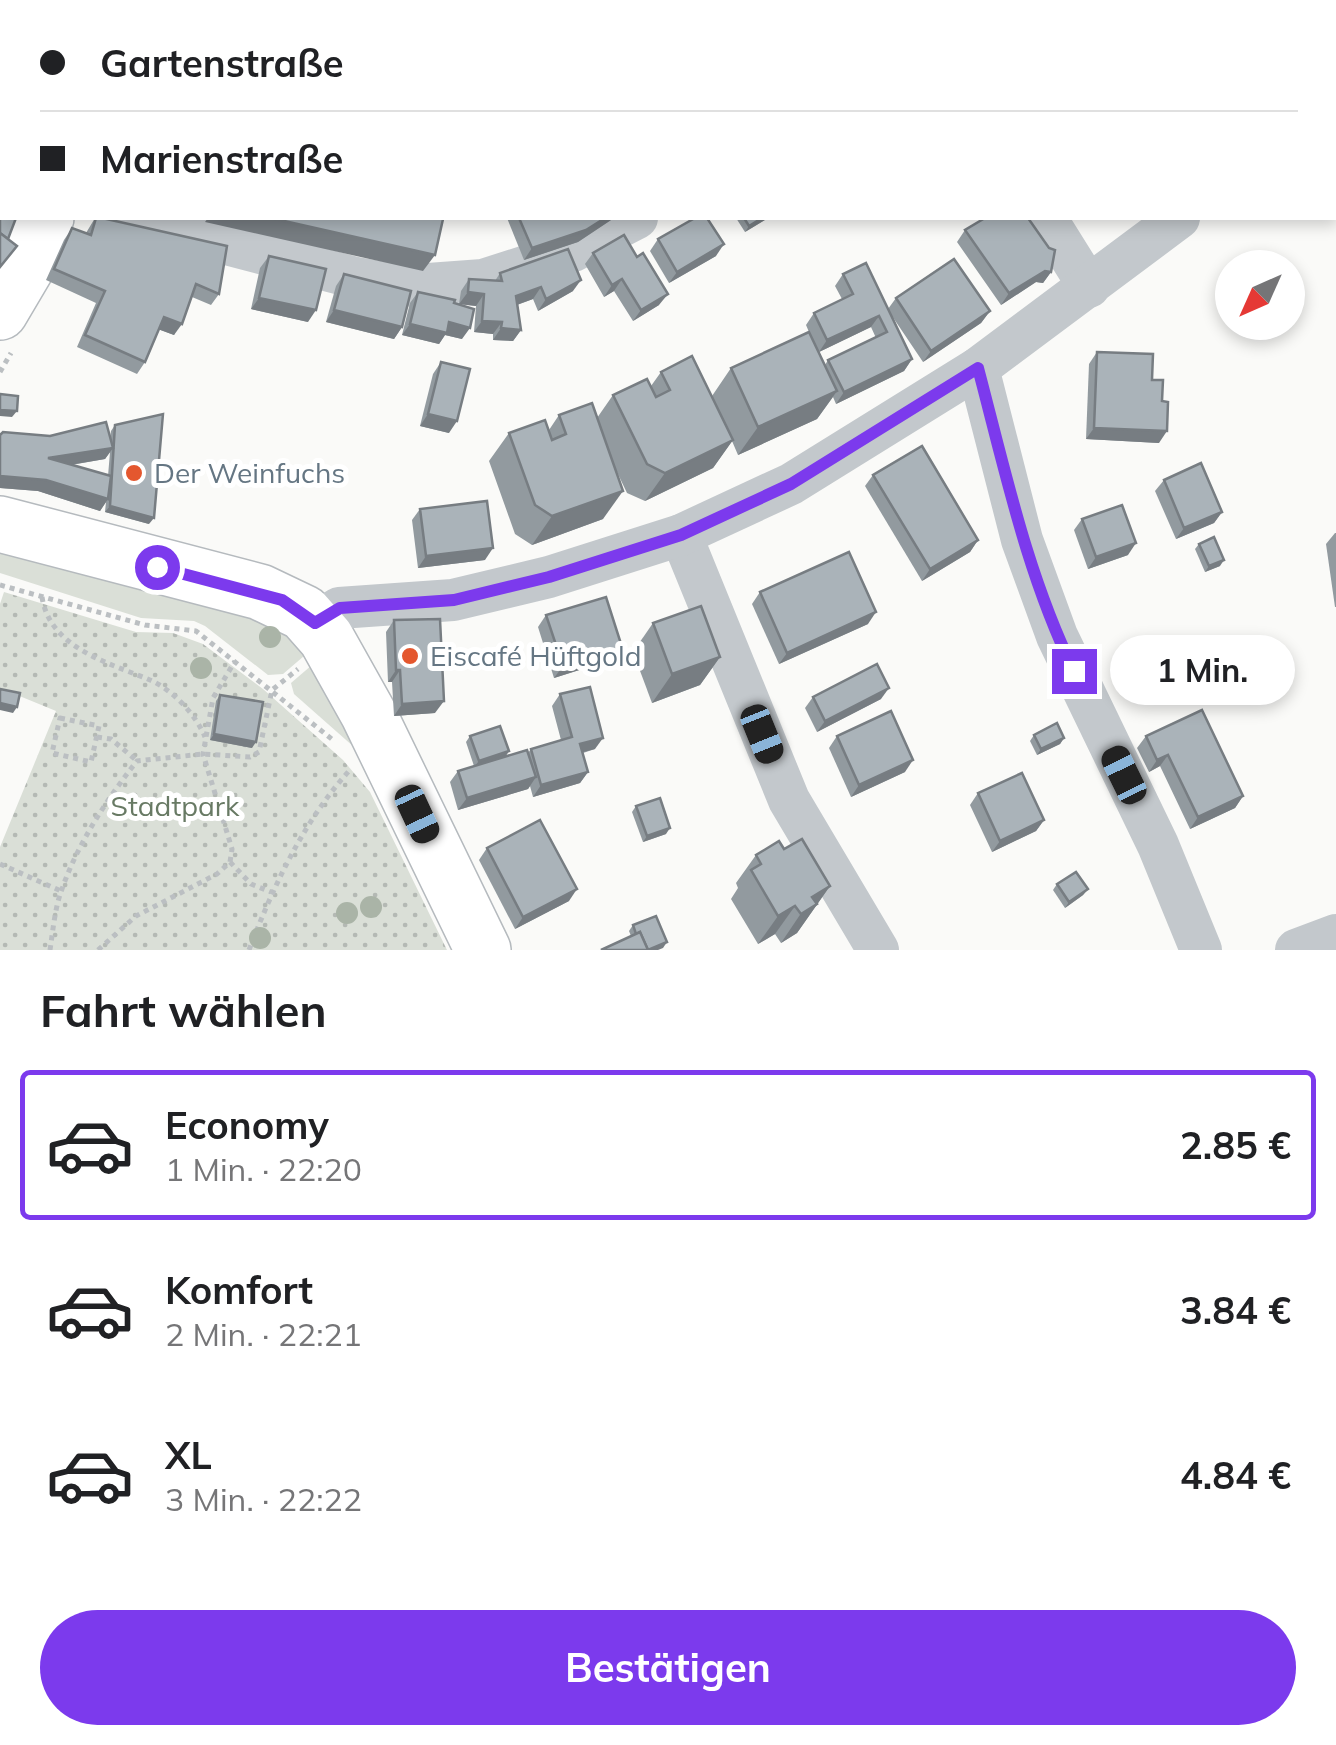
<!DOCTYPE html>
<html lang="de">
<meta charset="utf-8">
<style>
body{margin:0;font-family:Mulish,sans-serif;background:#f6f6f6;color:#202124;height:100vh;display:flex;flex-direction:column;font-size:38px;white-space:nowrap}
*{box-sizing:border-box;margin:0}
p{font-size:32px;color:#757577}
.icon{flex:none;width:55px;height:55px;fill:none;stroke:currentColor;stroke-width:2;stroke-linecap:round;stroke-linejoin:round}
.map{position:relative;height:950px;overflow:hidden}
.drawer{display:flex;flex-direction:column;background:#fff;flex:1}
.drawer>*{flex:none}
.top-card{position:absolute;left:0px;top:0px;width:1338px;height:220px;box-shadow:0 5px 15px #0003;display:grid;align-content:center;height:220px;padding:0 40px;background:#fff}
.needle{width:65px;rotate:225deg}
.controls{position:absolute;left:1215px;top:250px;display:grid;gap:20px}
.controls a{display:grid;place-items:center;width:90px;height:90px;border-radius:50%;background:#fff;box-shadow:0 5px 15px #0003;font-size:50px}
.end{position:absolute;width:45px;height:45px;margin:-22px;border:12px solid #7c3aed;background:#fff;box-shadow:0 0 0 5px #fff}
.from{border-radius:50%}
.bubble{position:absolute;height:70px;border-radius:35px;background:#fff;box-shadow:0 5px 15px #0003;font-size:32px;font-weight:700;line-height:70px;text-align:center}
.car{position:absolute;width:30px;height:60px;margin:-30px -15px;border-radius:12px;box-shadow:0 0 8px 2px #0007;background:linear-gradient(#222 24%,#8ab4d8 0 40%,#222 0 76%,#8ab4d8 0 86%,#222 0)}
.top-card b{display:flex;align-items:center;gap:35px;height:95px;font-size:38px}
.top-card b+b{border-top:2px solid #e0e0e0}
.top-card i{width:25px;height:25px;background:#202124}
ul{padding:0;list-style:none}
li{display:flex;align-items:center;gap:30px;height:150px;margin:0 20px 15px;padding:0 20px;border:5px solid transparent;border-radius:10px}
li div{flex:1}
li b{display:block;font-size:38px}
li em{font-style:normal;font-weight:700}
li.active{border-color:#7c3aed}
li>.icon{width:90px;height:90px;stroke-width:1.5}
h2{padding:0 40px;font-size:45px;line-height:120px}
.action{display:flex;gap:20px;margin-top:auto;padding:20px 40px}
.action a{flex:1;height:115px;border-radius:60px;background:#7c3aed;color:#fff;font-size:40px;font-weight:700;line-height:115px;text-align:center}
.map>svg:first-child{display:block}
</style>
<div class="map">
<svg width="1336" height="950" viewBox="0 0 1336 950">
<defs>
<pattern id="park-dots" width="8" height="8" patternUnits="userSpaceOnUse" patternTransform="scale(2.5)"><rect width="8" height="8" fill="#dadfd7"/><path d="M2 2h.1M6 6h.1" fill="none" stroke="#b4b9b4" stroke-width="1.8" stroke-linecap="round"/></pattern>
</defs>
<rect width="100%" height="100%" fill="#fafaf8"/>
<g fill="#dadfd7">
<polygon points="0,549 250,610 307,647 304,656 283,674 268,675 205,626 194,621 141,618 0,573"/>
<polygon points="321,664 354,747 294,694 291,683 312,665"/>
</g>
<polygon fill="url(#park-dots)" points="4,592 136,632 173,633 203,644 263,689 343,760 370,792 447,950 0,950 0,847 56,711 0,688 0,604"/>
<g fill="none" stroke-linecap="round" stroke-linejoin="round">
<defs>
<g id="major">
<polyline points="0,146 2,149"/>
<polyline points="0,312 26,268 46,218"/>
<polyline points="0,524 260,592 304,613 326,638 368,713 483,950"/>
</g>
</defs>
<use href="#major" stroke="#b5babe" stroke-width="58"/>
<g stroke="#bbbfc2" stroke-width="5" stroke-dasharray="5 5" stroke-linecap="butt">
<polyline points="0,372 11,353"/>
<polyline points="0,585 145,625 196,631 333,740"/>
<path d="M42,597C50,649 110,663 150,680C173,690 196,715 205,737"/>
<polygon points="60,718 99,726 91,762 52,753"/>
<polyline points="97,737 111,739 136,760"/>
<polyline points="230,862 251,884 271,892"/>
<polyline points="0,864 61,891"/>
<path d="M50,950C53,930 55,907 62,889C78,843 107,799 137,761L203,754L250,757L259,752L272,690L298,669"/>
<polyline points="98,950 136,916 217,874 230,862 232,849 203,754 213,698 235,661"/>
<path d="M249,950C273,887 304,820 350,770"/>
</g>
<g stroke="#c3c8cc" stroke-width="42">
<polyline points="772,0 788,2"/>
<polyline points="173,2 174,0"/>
<polyline points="982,2 985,0"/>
<polyline points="1335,85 1336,84"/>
<polyline points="127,218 356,278 401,286 483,280 573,251 637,218"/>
<polyline points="1046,218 1089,287"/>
<polyline points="978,368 1022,540 1057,636 1158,845 1201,950"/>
<polyline points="681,535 789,800 878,950"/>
<polyline points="315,623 339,608 453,600 549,577 681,535 791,484 978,368 1179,218"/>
<polyline points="1296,950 1336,935"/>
</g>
<use href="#major" stroke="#fff" stroke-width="55"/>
</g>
<g fill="#aab4a7">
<circle cx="270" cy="637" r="11"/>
<circle cx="201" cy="668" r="11"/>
<circle cx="371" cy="907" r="11"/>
<circle cx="347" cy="913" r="11"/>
<circle cx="260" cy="938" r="11"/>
</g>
<g fill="#929a9f" fill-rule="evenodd">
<polygon points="8,0 41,0 39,2 11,2"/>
<polygon points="270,0 429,0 434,2 275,2"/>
<polygon points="1049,0 1084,0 1081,2 1051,2"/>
<polygon points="1259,0 1336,0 1336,18 1335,19 1335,2 1257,2"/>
<polygon points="0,43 2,46 2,115 0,113"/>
<polygon points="95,218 219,294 211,305 192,297 174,335 158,329 145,362 137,374 77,347 96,303 46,280 64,240 72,228 86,233"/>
<polygon points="507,218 614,218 578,242 524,260"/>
<polygon points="736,218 768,218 745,232"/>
<polygon points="965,230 1051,272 1043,283 1036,282 1001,305 957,242"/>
<polygon points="658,239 716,256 669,283 650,251"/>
<polygon points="593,253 637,257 659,305 633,321 614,291 604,297 585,264"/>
<polygon points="269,256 308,322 251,309 260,268"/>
<polygon points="500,273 573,291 538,311 533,299 517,305 521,330 513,341 493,340 493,334 474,332 476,306 459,304 461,291 469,279 495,281"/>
<polygon points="344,274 402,327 394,339 326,322 336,286"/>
<path d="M843,274L888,309L896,298L990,311L981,323L923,362L892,316L912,359L904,371L836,404L833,397L817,419L738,455L732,441L713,468L645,501L627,493L617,472L603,519L532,545L515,534L489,461L509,433L549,430L559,415L597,418L613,395L651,386L661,372L712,396L731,368L809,332L806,325L814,313L842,299L835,286ZM871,327L876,338L828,360L825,365L819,352Z"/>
<polygon points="418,292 454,303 462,339 445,335 439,344 402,335 410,303"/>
<polygon points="1097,352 1152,380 1159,443 1086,439 1089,364"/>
<polygon points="441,362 449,433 420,426 433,374"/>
<path d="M115,425L149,524L105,512L106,502L100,511L38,491L0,488V435L110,438L111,431ZM110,452L108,476L71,465L105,459Z"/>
<polygon points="873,475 978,540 970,552 922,581 865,486"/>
<polygon points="1164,480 1222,512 1214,523 1176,539 1155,491"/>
<polygon points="420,509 485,560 418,568 412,520"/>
<polygon points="1082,519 1128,555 1088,569 1074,530"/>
<polygon points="1335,533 1336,533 1336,607 1335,607 1326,544"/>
<polygon points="1199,544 1220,566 1205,572 1195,549"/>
<polygon points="760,592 868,624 779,664 752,604"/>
<polygon points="546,615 614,659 554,678 538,627"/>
<polygon points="394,620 435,713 394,716 392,682 388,682 386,632"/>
<polygon points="653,623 720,657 700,685 652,703 633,652"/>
<polygon points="560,694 595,749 583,753 588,772 580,783 533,797 530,786 528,789 458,810 450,782 458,771 474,766 466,742 470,736 509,751 505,757 528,753 531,749 561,740 552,706"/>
<polygon points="220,695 252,748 210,740 216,701"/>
<polygon points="813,697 881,699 817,732 805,708"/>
<polygon points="1034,735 1064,738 1060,744 1037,755 1030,741"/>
<polygon points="837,736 905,772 851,797 829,748"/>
<polygon points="1146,736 1243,796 1235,808 1190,829 1160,766 1149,772 1137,748"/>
<polygon points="978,793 1044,820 1036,831 992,852 970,805"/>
<polygon points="636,806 666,834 643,842 632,812"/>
<polygon points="487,848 569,901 515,929 479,860"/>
<polygon points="784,849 830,886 797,933 781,943 775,934 758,944 731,899 738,888 736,883 756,855"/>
<polygon points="1057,884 1088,889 1083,895 1065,908 1053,890"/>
<polygon points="633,925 663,948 631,936 629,931"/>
</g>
<g fill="#777d82">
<polygon points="842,0 898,0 905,2 852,2"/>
<polygon points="208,218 271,218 435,255 423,271 205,222"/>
<polygon points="605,218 614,218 578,242 524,260 532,248"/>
<polygon points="762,218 768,218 745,232 749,226"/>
<polygon points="724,244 716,256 669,283 677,272"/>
<polygon points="1045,271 1051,272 1043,283 1036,282 1001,305 1009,293"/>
<polygon points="622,279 614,291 604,297 612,285"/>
<polygon points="581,280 573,291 538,311 546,299"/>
<polygon points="541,287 533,299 508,308 516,296"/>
<polygon points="468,292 484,294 476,306 459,304"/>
<polygon points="668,294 659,305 633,321 641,310"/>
<polygon points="259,298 316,310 308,322 251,309"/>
<polygon points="334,310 402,327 394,339 326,322"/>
<polygon points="990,311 981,323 923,362 931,351"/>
<polygon points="879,316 871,327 819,352 827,340"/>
<polygon points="164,317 182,324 174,335 155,328"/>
<polygon points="482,321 502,322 493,334 474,332"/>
<polygon points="449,322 470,328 462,339 445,335 439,344 402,335 410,324"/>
<polygon points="501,328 521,330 513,341 493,340"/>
<polygon points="912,359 904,371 836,404 844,392"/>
<polygon points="837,391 817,419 738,455 758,427"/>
<polygon points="0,410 17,411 12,417 0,416"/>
<polygon points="428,414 457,421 449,433 420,426"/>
<polygon points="1094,428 1167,431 1159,443 1086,439"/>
<polygon points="733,440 713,468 645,501 665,473"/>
<polygon points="113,448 105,459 40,470 48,458"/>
<polygon points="0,476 46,480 108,499 100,511 38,491 0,488"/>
<polygon points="623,491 603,519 532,545 552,516"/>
<polygon points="110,506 154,518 149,524 105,512"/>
<polygon points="1222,512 1214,523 1176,539 1184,528"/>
<polygon points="978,540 970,552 922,581 930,569"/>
<polygon points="1136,543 1128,555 1088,569 1096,557"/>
<polygon points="493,548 485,560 418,568 426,556"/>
<polygon points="1224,560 1220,566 1205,572 1209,566"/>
<polygon points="876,612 868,624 779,664 787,653"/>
<polygon points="622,647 614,659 554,678 563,666"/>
<polygon points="720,657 700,685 652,703 672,674"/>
<polygon points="396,670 400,670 392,682 388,682"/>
<polygon points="889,688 881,699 817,732 825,721"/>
<polygon points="444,701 435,713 394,716 402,704"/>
<polygon points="0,703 17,707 13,713 0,710"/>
<polygon points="214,734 256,742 252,748 210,740"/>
<polygon points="603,738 595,749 572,755 580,744"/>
<polygon points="1064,738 1060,744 1037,755 1041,749"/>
<polygon points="509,751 505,757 474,767 479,761"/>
<polygon points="1168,755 1160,766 1149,772 1157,760"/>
<polygon points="913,760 905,772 851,797 859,785"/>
<polygon points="588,772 580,783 533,797 541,785"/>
<polygon points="536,777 528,789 458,810 467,798"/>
<polygon points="1243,796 1235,808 1190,829 1198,817"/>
<polygon points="1044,820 1036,831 992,852 1000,841"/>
<polygon points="670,828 666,834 643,842 647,836"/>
<polygon points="830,886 797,933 781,943 812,897"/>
<polygon points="577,889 569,901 515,929 523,917"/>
<polygon points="1088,889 1083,895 1065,908 1069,902"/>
<polygon points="795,906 775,934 758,944 778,916"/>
<polygon points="667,942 663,948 658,950 648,950"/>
</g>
<g fill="#aab3b9" stroke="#777d82" stroke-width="2.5">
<polygon points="94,0 154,0 152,2 92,2"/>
<polygon points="195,0 265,0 264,2 193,2"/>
<polygon points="303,0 429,0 434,2 308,2"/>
<polygon points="466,0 486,0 485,2 465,2"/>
<polygon points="486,0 504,0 503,2 485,2"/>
<polygon points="522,0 560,0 560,2 521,2"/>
<polygon points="573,0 772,0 772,2 572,2"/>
<polygon points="1007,0 1040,0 1042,2 1004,2"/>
<polygon points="1296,0 1336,0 1336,8 1335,9 1335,2 1298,2"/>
<polygon points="0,43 2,46 2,97 0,95"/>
<polygon points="0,174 2,177 2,218 16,218 8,239 0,233"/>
<polygon points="96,218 102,218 227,246 219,294 196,284 182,324 164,317 145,362 85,335 105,291 54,269 72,228 91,235"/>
<polygon points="271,218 435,218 443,219 435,255"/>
<polygon points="519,218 605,218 586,230 532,248"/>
<polygon points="695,218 707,218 724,244 677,272 658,239"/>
<polygon points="744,218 762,218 749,226"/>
<polygon points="985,218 1028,218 1049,248 1055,250 1051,272 1045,271 1009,293 965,230"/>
<polygon points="0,233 17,246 0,267"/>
<polygon points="624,235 637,257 643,253 668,294 641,310 622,279 612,285 593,253"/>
<polygon points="568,249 581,280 546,299 541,287 516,296 521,330 501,328 502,322 482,321 484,294 468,292 469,279 502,281 500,273"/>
<polygon points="269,256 326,269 316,310 259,298"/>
<polygon points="954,259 990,311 931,351 896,298"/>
<polygon points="866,263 912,359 844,392 828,360 887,332 879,316 827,340 814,313 853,294 843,274"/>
<polygon points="344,274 411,291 402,327 334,310"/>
<polygon points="418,292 455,300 454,303 474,309 470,328 449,322 447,333 410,324"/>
<polygon points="809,332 837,391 758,427 731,368"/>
<polygon points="1097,352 1153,354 1152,380 1163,380 1162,401 1168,402 1167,431 1094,428"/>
<polygon points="692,356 733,440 665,473 647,464 613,395 647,379 656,397 670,390 661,372"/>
<polygon points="441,362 470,369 457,421 428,414"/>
<polygon points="0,394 18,396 17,411 0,410"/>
<polygon points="592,403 623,491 552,516 535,505 509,433 545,420 552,440 566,434 559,415"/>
<polygon points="163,414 154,518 110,506 115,425"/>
<polygon points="106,422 113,448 48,458 111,476 108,499 46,480 0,476 0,435 3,432 50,436"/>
<polygon points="922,446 978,540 930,569 873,475"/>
<polygon points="1201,463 1222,512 1184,528 1164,480"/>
<polygon points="487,501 493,548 426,556 420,509"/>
<polygon points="1122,505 1136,543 1096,557 1082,519"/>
<polygon points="1214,537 1224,560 1209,566 1199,544"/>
<polygon points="849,552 876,612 787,653 760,592"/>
<polygon points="606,597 622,647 563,666 546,615"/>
<polygon points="701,606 720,657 672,674 653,623"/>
<polygon points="440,619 444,701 402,704 400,670 396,670 394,620"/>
<polygon points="877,664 889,688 825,721 813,697"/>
<polygon points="590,687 603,738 580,744 588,772 541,785 531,749 572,737 560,694"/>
<polygon points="0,689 20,693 17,707 0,703"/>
<polygon points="220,695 263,702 256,742 214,734"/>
<polygon points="1202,710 1243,796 1198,817 1168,755 1157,760 1146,736"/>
<polygon points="891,711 913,760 859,785 837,736"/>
<polygon points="1057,723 1064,738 1041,749 1034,735"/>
<polygon points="500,726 509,751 479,761 470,736"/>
<polygon points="527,750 536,777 467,798 458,771"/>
<polygon points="1022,773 1044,820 1000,841 978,793"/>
<polygon points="660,798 670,828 647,836 636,806"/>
<polygon points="540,820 577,889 523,917 487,848"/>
<polygon points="802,839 830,886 812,897 817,904 801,914 795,906 778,916 751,870 761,864 756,855 779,841 784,849"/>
<polygon points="1076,872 1088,889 1069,902 1057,884"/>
<polygon points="656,916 667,942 648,950 640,932 636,934 633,925"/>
<polygon points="640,932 648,950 601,950"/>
</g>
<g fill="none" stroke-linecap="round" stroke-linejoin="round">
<path stroke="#7c3aed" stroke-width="12" d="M157,567L282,600L315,623L340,608L454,600L549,577L681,535L791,484L978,368C1005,470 1027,575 1074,671"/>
</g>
<g fill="#e4572e" stroke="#fff" stroke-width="4">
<circle cx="134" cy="473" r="10"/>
<circle cx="410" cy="656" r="10"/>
</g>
<g text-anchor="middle" stroke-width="10" stroke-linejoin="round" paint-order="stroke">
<g font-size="28" fill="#657683" stroke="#fff" text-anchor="start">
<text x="154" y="483">Der Weinfuchs</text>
<text x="430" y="666">Eiscafé Hüftgold</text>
</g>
<g font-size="28" fill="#687a64" stroke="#fff">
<text x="175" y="816">Stadtpark</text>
</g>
</g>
</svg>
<div class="controls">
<a><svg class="needle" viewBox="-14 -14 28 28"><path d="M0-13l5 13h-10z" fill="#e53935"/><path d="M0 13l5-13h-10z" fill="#757577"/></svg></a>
</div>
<i class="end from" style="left:157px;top:567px"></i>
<i class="end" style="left:1074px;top:671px"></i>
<div class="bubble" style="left:1110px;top:635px;width:185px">1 Min.</div>
<i class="car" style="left:762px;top:734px;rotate:158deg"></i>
<i class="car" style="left:1124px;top:775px;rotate:334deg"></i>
<i class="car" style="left:417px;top:814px;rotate:155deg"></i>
<div class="top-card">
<b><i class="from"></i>Gartenstraße</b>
<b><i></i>Marienstraße</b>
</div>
</div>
<section class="drawer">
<h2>Fahrt wählen</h2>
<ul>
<li class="active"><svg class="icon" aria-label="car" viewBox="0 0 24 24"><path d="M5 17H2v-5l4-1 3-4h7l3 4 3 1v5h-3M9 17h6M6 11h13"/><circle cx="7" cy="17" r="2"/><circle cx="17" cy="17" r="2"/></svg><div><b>Economy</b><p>1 Min. · 22:20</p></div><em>2.85 €</em></li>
<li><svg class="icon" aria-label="car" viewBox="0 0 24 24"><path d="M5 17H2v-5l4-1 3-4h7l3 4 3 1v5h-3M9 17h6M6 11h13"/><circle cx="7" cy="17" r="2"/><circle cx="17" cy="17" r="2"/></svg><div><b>Komfort</b><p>2 Min. · 22:21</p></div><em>3.84 €</em></li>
<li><svg class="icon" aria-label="car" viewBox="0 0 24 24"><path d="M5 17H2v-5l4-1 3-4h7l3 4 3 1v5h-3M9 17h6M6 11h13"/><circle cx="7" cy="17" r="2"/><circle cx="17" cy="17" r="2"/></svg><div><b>XL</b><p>3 Min. · 22:22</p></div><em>4.84 €</em></li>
</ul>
<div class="action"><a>Bestätigen</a></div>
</section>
